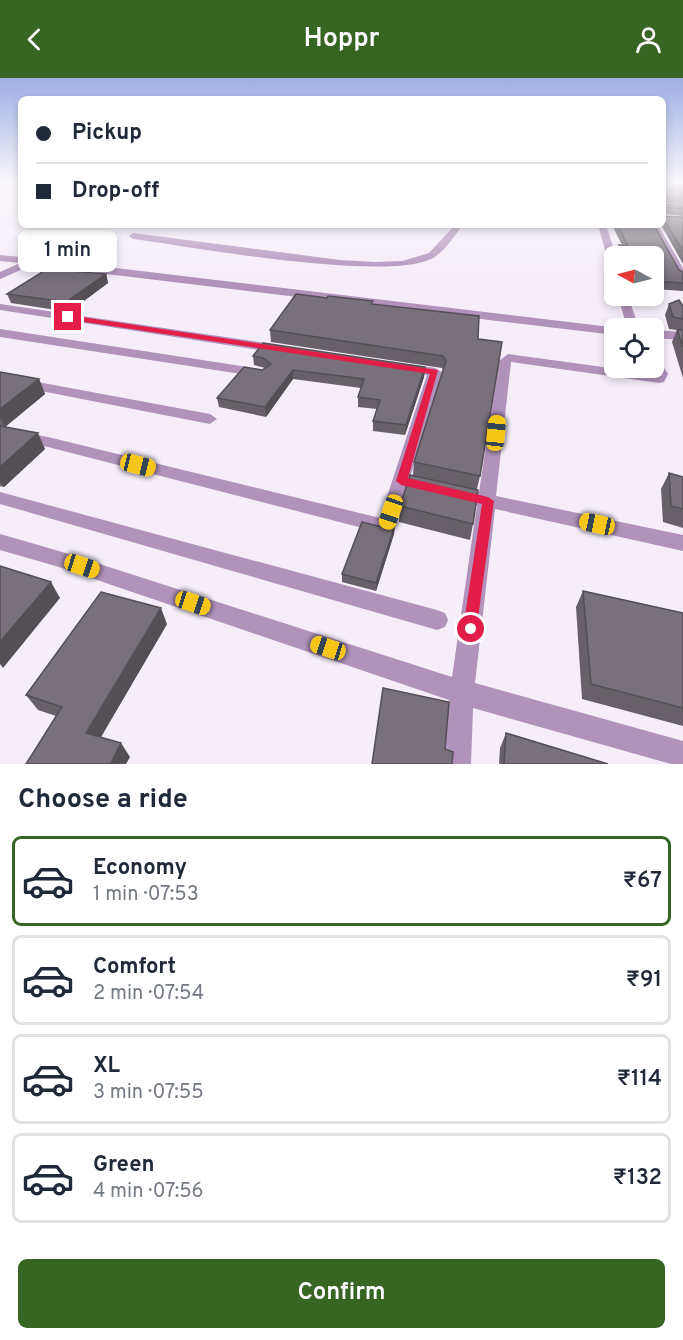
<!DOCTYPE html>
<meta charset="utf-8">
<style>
body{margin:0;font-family:Overpass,sans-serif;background:#f2f2f3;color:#1f2937;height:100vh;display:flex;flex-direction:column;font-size:22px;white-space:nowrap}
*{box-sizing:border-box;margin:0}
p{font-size:20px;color:#747a83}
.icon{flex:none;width:33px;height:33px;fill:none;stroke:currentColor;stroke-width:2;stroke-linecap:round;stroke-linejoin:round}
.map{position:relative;height:686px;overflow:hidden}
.sheet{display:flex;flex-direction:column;background:#fff;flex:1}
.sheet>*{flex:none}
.banner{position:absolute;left:18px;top:18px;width:648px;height:132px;border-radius:9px;box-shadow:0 3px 9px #0003;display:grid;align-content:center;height:132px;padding:0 18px;background:#fff}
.needle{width:39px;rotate:277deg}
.buttons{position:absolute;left:604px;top:168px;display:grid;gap:12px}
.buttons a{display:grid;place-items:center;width:60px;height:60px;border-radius:9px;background:#fff;box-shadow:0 3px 9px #0003;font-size:30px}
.end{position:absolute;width:27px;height:27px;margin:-14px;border:8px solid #e11d48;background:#fff;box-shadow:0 0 0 3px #fff}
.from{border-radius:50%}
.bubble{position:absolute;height:42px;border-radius:9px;background:#fff;box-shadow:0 3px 9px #0003;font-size:20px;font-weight:600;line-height:42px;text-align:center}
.car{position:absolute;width:18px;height:36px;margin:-18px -9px;border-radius:8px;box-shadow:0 0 4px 2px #0007;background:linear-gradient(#f5c518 24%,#345 0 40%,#f5c518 0 76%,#345 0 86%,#f5c518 0)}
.banner b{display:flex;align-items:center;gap:21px;height:57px;font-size:22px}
.banner b+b{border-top:2px solid #e0e1e3}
.banner i{width:15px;height:15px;background:#1f2937}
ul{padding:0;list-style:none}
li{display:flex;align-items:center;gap:18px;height:90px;margin:0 12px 9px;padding:0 6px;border:3px solid #e0e1e3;border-radius:9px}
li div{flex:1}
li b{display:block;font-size:22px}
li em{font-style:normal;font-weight:600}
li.active{border-color:#376524}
li>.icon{width:54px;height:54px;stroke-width:1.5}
h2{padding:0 18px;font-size:27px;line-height:72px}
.cta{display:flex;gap:12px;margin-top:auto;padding:12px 18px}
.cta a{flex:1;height:69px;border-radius:9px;background:#376524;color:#fff;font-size:24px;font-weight:600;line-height:69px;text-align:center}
header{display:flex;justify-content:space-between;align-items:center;height:78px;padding:0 18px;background:#376524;color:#fff;font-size:27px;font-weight:600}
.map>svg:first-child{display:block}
</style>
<header><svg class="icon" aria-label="back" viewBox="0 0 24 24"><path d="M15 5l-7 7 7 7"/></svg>Hoppr<svg class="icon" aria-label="person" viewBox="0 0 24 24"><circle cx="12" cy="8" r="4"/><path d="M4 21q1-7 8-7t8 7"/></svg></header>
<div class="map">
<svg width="683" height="686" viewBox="0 0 683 686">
<rect width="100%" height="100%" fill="#f5edf8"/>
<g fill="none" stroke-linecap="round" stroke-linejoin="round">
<g fill="#b092bb" fill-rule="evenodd">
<path d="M455,147H463C455,157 446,171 436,178C398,207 188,168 133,161L129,158L133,155L340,182L375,184L402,183L429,175Z"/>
<polygon points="598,147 606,147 616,178 615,193 610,190"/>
<polygon points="650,147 658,147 683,190 683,202 678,199"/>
<polygon points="0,177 32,180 619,250 615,250 615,257 32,187 0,201 0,194 20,185 0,183"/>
<polygon points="618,218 628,218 639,250 627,250"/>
<polygon points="0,226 279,267 285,271 279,275 0,232"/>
<polygon points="0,251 261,291 268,295 261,299 0,259"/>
<polygon points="654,252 683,254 683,262 654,260"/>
<polygon points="508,276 654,296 650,290 654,290 654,281 659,282 668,296 664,304 659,305 511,284 496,418 683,457 683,473 495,431 475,605 683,663 683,686 671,686 473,630 471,686 443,686 449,622 59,489 0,472 0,456 59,473 452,599 477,427 451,420 448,416 451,412 457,410 479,414 499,283"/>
<polygon points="407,286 435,290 442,294 395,449 393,454 386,456 48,369 0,360 0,350 48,359 380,440 427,297 402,293 400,290"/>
<polygon points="0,297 210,336 217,341 210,346 0,305"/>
<polygon points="0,414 437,532 445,535 448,542 445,549 437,552 0,426"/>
</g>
</g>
<g fill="#676069">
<polygon points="663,104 683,104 683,127 663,125 664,126 683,128 683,138 664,136 665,138 683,139 683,186 661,147 663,147"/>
<polygon points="612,147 654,147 679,192 683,194 683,213 654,211 654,178 619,178 617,174 619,167 622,167"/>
<polygon points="106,196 108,205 69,234 11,225 7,216"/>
<polygon points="372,226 478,261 480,398 477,411 473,446 470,462 399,444 400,428 413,397 414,384 443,292 442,290 271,264 270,252"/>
<polygon points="669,226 683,228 683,300 672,264 677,252 669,251 665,237"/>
<polygon points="253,278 425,289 424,299 405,357 373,353 373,343 377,331 358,329 358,319 361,310 293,301 266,339 219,329 217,320 265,290 254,287"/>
<polygon points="0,294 39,301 45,316 5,349 45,371 4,409 0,408"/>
<polygon points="669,395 683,399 683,450 663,444 661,411"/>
<polygon points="394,456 376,513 342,504 342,496"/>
<polygon points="583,513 683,535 683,648 582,621 576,529"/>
<polygon points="167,546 101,659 130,679 56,638 38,632 26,617"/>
<polygon points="506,655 608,686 499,686 500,670"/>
</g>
<g fill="#544e55">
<polygon points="106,196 108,205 69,234 66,224"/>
<polygon points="425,289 424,299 405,357 406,347"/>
<polygon points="293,292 293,301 266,339 265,329"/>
<polygon points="39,301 45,316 5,349 0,339 0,331"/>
<polygon points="38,355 45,371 4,409 0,403 0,389"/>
<polygon points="395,447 394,456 376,513 376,505"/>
<polygon points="51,504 60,520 3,590 0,586 0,564"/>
<polygon points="161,530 167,546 95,669 86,655"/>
<polygon points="121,665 130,679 126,686 111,686 111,685"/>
</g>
<g fill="#78707a" stroke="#544e55" stroke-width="1.5">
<polygon points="663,104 683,104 683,120 665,118 663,121"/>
<polygon points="663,121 664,126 683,128 683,131 666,129 663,135 665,138 683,139 683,173 663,140"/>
<polygon points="618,147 654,147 679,192 683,194 683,205 654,203 654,178 625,178 619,167 628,168"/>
<polygon points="47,191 106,196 66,224 7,216"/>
<polygon points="296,216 327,220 328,218 373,223 371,226 479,238 478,261 502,264 480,398 414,384 446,283 443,278 270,252"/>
<polygon points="679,222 683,228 683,241 673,239 669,226"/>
<polygon points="677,252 683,252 683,269"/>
<polygon points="263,265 425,289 406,347 373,343 380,322 358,319 364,301 293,292 265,329 217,320 244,289 262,292 271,286 263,280 253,278"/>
<polygon points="0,294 39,301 0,331"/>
<polygon points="0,348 38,355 0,389"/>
<polygon points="669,395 683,399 683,431 671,428"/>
<polygon points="410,397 478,412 473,446 400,428"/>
<polygon points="362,444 386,450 395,447 376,505 342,496"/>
<polygon points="0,488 51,504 0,564"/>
<polygon points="583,513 683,535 683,630 591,606"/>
<polygon points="101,514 161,530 86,655 121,665 111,685 114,686 26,686 62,629 26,617"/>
<polygon points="383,610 449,624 445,671 453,674 452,686 372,686"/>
<polygon points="506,655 608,686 504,686"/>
</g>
<linearGradient id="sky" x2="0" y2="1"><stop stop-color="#9eaee4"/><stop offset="0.52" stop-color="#faf7fc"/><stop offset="1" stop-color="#faf7fc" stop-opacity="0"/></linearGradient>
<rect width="683" height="200" fill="url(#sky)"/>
<polygon fill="#e11d48" points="68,237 438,292 408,400 488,419 494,423 476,555 471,557 466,555 463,551 482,426 401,407 396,403 430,296 65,241"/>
</svg>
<div class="buttons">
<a><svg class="needle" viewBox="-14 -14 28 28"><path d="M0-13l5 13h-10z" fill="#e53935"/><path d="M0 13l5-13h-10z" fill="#747a83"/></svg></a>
<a><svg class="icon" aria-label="locate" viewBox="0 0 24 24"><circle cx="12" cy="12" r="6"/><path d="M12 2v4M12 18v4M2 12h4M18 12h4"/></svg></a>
</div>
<i class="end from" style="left:471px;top:551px"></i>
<i class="end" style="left:68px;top:239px"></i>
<div class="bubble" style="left:18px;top:152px;width:99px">1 min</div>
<i class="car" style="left:496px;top:355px;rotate:6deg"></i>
<i class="car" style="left:138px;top:387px;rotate:104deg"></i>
<i class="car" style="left:391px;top:434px;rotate:199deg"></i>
<i class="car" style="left:597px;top:446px;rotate:282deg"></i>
<i class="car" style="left:82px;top:488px;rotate:108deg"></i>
<i class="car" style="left:193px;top:525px;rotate:108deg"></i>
<i class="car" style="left:328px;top:570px;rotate:288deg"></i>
<div class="banner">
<b><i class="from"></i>Pickup</b>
<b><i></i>Drop-off</b>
</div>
</div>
<section class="sheet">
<h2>Choose a ride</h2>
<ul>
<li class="active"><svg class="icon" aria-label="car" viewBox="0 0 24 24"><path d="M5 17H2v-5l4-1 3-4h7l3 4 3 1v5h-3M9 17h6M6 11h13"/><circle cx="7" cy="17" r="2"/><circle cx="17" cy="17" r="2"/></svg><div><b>Economy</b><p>1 min · 07:53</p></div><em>₹67</em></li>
<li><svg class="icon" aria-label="car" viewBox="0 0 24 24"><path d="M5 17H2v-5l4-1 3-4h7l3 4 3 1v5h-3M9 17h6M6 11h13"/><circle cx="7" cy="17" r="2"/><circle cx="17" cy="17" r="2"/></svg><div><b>Comfort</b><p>2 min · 07:54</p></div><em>₹91</em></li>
<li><svg class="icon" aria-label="car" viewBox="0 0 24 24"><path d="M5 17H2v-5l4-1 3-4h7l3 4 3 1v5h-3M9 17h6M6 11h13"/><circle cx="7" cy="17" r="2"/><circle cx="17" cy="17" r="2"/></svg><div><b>XL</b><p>3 min · 07:55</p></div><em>₹114</em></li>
<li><svg class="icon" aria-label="car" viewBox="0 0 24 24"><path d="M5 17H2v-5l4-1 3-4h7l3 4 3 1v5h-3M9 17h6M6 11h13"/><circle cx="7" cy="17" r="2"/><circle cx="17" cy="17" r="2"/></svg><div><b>Green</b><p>4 min · 07:56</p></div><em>₹132</em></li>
</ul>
<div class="cta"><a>Confirm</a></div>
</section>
